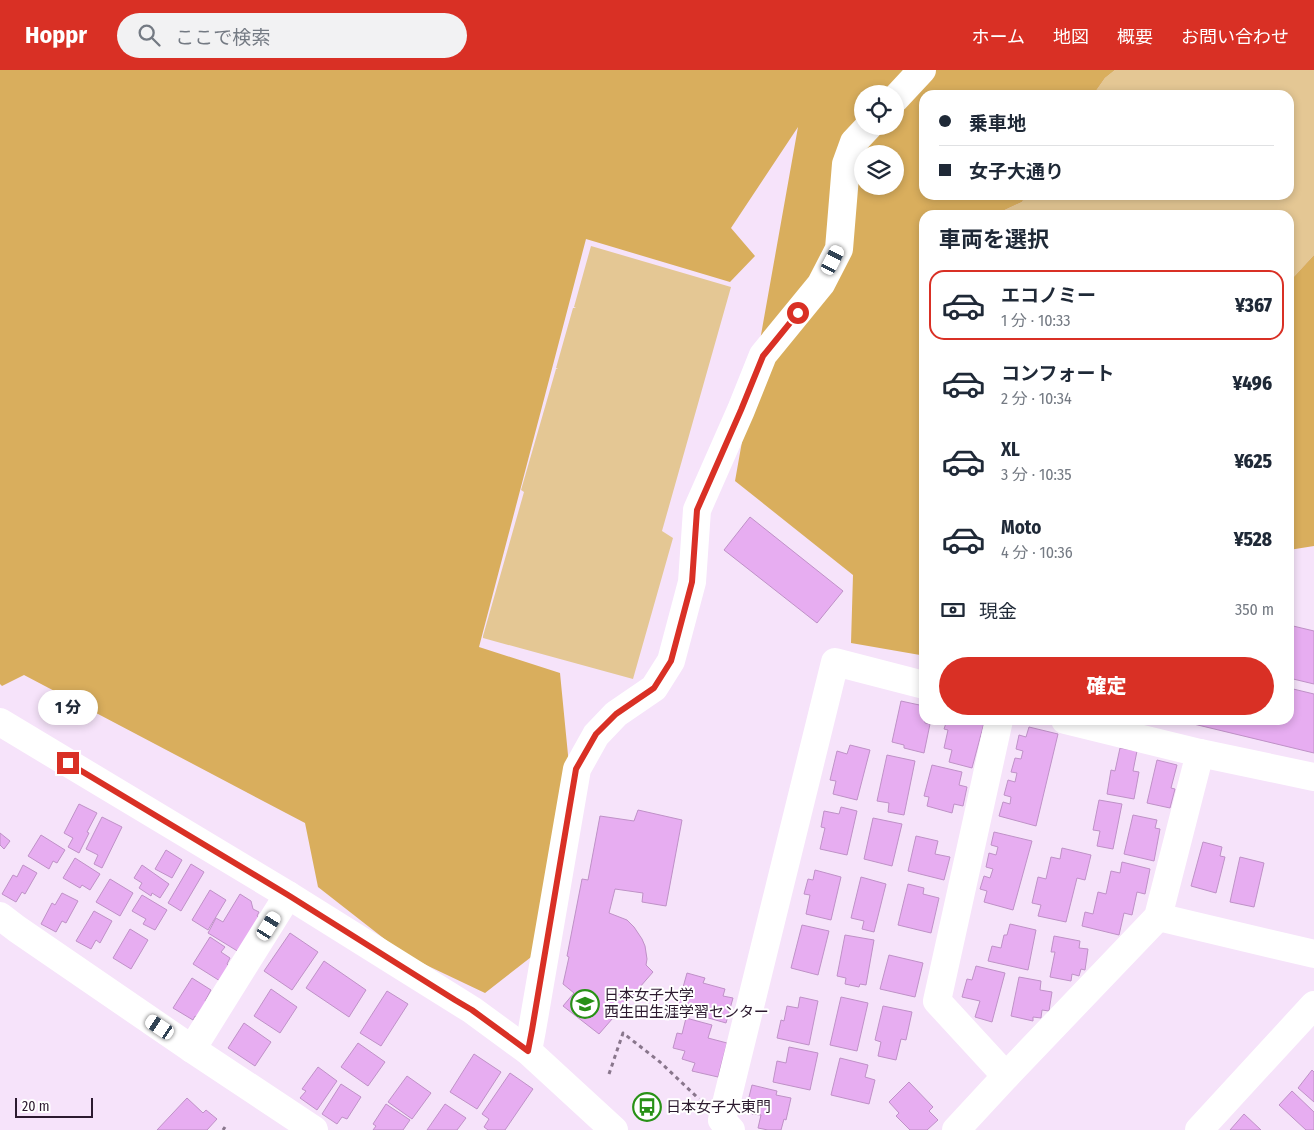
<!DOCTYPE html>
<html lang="ja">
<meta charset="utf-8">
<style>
body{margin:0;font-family:"Fira Sans Condensed","Noto Sans JP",sans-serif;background:#f2f2f3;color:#1f2937;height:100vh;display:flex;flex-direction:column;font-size:19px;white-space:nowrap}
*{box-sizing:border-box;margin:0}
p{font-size:16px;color:#747a83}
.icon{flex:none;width:28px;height:28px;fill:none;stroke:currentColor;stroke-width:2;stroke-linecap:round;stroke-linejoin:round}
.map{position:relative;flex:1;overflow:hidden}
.panel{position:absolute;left:919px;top:140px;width:375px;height:515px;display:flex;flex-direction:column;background:#fff;border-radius:15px;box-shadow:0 2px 8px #0003}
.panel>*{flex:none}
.banner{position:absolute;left:919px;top:20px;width:375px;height:110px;border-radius:15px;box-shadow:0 2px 8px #0003;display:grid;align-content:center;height:110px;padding:0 20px;background:#fff}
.buttons{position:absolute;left:854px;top:15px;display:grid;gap:10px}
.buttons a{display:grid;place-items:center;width:50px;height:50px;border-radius:50%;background:#fff;box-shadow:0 2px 8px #0003;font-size:25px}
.scale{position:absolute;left:15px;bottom:12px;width:78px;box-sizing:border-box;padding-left:5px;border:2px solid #2c1a2f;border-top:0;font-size:14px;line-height:18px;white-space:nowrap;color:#2c1a2f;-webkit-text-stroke:4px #fff;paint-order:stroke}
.end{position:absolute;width:22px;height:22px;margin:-11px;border:6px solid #d93025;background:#fff;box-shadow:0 0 0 2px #fff}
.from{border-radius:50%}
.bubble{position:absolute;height:35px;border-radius:18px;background:#fff;box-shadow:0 2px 8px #0003;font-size:16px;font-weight:800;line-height:35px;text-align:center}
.car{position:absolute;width:15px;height:30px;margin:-15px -8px;border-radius:6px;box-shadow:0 0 4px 1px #0007;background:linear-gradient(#fff 24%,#345 0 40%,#fff 0 76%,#345 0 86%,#fff 0)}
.banner b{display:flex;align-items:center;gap:18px;height:48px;font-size:19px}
.banner b+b{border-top:1px solid #e0e1e3}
.banner i{width:12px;height:12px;background:#1f2937}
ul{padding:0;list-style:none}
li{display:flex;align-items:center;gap:15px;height:70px;margin:0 10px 8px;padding:0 10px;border:2px solid transparent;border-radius:15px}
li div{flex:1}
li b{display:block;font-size:19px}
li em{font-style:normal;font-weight:800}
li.active{border-color:#d93025}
li>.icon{width:45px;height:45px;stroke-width:1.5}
h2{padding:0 20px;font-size:22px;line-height:60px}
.pay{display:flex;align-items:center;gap:12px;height:55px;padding:0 20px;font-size:19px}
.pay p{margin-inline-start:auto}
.primary-button{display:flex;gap:10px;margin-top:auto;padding:10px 20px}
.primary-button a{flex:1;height:58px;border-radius:30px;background:#d93025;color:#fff;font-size:20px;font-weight:800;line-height:58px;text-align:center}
header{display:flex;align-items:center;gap:30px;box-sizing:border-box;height:70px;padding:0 25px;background:#d93025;color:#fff}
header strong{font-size:24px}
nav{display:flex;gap:28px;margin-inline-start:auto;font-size:18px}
.search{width:350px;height:45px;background:#f2f2f3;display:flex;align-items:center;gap:12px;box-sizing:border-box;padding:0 18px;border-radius:28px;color:#747a83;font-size:19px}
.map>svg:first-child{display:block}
</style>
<header>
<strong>Hoppr</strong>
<div class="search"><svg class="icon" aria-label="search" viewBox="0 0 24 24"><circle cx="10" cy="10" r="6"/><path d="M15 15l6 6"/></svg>ここで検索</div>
<nav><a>ホーム</a><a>地図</a><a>概要</a><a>お問い合わせ</a></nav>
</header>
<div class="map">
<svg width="1314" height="1060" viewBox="0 0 1314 1060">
<rect width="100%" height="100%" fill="#f6e3fa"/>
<g fill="#e4c794">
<polygon points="1115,0 1314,0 1314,185 1289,212 1289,145 994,145 1022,132 1026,125 1289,125 1289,25 1093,25 1105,8"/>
<polygon points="591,176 731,217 662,461 673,468 633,609 483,568 483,566 524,422 521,420 556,299 558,299 556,298 573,238 576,238 574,237"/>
</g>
<g fill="#d9ae5d" fill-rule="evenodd">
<path d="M0,0H1115L1105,8L1093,25H924V125H1026L1022,132L994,145H924V549L920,585L851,573L853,505L735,411L798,57L731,158L755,186L730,212L586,169L479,577L560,603L573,736L544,877L485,923L405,885L318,817L305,753L24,605L2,616L0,614ZM862,24H895V56H862ZM862,84H895V116H862Z"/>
<polygon points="1314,185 1314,476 1289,480 1289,212"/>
</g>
<g fill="#e7adf1" stroke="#bf91c7">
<polygon points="750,447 843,521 817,553 724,480"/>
<polygon points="1289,555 1314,561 1314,614 1289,608"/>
<polygon points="1289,618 1314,624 1314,683 1177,650 1289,650"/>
<polygon points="901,631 924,636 925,653 930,654 924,683 904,678 904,675 892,672"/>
<polygon points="947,650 973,650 984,653 972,698 949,692 952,680 944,678 948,660 944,659"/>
<polygon points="1029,657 1058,664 1036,756 999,746 1003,732 1010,734 1011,727 1004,725 1008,710 1015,712 1017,703 1011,702 1015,688 1021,689 1023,681 1016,679 1019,665 1026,667"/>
<polygon points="850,675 870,680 857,730 833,724 836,711 830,710 837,681 847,684"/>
<polygon points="1120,678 1137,681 1133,701 1139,702 1134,729 1107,724 1111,700 1115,701"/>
<polygon points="887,685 915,691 904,745 888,742 889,733 877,731"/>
<polygon points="1157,690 1177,695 1171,718 1175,719 1170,738 1147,733"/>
<polygon points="932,695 962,702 959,715 967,717 963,736 954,734 952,743 927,736 929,727 924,726"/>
<polygon points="1099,730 1122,734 1113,779 1097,776 1100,761 1093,760"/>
<polygon points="79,734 97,743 87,762 89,763 79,783 68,777 73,768 64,763"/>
<polygon points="841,737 857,741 847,785 820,779 825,758 821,757 824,741 839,744"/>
<polygon points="638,740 682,750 666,836 642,832 643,823 615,819 609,843 627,850 634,857 642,869 645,876 647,889 646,895 653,902 599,964 563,936 574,923 563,914 569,887 567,886 582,809 588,810 600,746 634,751"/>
<polygon points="1133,745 1157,750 1155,758 1160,759 1154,791 1124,784"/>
<polygon points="102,747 122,757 102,798 94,794 98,785 86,779"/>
<polygon points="873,748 902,754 892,796 864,789"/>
<polygon points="994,762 1032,771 1013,840 984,832 987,821 980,819 984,806 990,808 993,799 986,797 989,783 996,785 998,777 991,775"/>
<polygon points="0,763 10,771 4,779 0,775"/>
<polygon points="41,765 65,780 57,793 53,791 49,799 28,786"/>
<polygon points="916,766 938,771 935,784 950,787 944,810 908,801"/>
<polygon points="1203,772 1222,777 1220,786 1225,787 1216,823 1191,816"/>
<polygon points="1062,778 1091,785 1085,810 1077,808 1066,852 1038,846 1041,835 1032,833 1038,807 1046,809 1051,787 1060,789"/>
<polygon points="166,780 182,790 172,808 155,799"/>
<polygon points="1240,787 1264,793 1254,837 1230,832"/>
<polygon points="75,788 100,804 90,820 82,815 80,818 63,808"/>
<polygon points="1122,792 1150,799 1145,824 1137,822 1132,845 1124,843 1119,865 1082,856 1085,842 1093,844 1098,822 1106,824 1111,801 1120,803"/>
<polygon points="191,794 204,802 181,841 168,833"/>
<polygon points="23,795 37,803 25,824 22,822 16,832 2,824 13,805 17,807"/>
<polygon points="142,795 169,814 160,828 152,823 151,826 139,818 142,813 134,808"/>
<polygon points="815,800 841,807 831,850 806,844 810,825 804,824 808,809 813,810"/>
<polygon points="861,807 886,814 874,862 862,859 864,851 851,848"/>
<polygon points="110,809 133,823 120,846 96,832"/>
<polygon points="908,814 924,818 923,824 939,828 931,863 898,855"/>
<polygon points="210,820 226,830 208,860 192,850"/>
<polygon points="62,823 78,831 66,853 62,851 56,862 41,854 52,833 55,835"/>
<polygon points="240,824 251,831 253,839 259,842 257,846 260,848 239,882 208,863 216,848 223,852"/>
<polygon points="142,825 167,840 155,860 143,854 146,849 132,841"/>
<polygon points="94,841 112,851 100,873 96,870 91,879 76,871"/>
<polygon points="1010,854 1036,860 1028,900 988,891 992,876 1001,878 1004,865 1007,865"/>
<polygon points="802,855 829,861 818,905 791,898"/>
<polygon points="130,859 148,870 131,899 113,888"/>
<polygon points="290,863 318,882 292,920 264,901"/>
<polygon points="845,865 874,870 866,915 860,914 859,917 845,914 846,908 837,906"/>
<polygon points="1054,866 1080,871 1079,878 1088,879 1085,900 1081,899 1079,906 1072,904 1071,911 1050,907 1055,882 1051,882"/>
<polygon points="210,867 225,877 221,882 230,888 227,894 229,896 220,911 193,894"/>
<polygon points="889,885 923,893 915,927 880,919"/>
<polygon points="324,891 366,920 349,947 306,918"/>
<polygon points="976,896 1005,903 992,952 975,947 980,931 962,927 967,909 972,910"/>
<polygon points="687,903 705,908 703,913 725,919 723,926 733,928 726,953 677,939"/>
<polygon points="1019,907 1041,911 1040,920 1052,922 1049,941 1042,940 1041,948 1033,947 1033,951 1011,946"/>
<polygon points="192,908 211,920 205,931 210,935 201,949 195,946 193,950 173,938"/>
<polygon points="271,919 297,937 280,963 254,946"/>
<polygon points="387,921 408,934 381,976 360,963"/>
<polygon points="800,927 818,931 809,975 777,968 781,950 784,951 787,936 798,938"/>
<polygon points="841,927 868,933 857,981 830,975"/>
<polygon points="883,936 912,942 906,970 901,969 896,990 878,986 881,972 875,970"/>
<polygon points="686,948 712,955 708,968 727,973 718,1007 692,1001 695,993 682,989 685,981 673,978 677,963 682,964"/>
<polygon points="244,953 271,972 255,996 228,978"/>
<polygon points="358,973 385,992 368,1016 341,997"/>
<polygon points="789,977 818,983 810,1020 773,1012 777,991 786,993"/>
<polygon points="474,984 501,1002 477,1039 450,1022"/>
<polygon points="840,988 868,995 865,1007 875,1010 869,1034 831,1025"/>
<polygon points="318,997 337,1011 317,1040 300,1028 306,1021 302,1019"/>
<polygon points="1312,1000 1314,1002 1314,1032 1298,1018"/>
<polygon points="510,1003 533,1019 505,1060 488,1060 484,1057 489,1049 482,1044"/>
<polygon points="407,1006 431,1023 412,1049 388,1032"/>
<polygon points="909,1012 933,1037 929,1041 938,1050 927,1060 910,1060 896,1046 899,1043 889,1032"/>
<polygon points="341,1014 361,1027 347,1049 342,1047 337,1054 322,1044"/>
<polygon points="752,1015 777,1021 776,1025 791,1028 786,1050 784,1049 781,1060 768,1060 758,1058 761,1045 752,1044 755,1033 748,1031"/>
<polygon points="1292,1021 1314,1042 1314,1060 1306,1060 1279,1035"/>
<polygon points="187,1028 203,1043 206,1040 217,1049 207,1060 157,1060"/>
<polygon points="386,1034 410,1050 403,1060 373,1060 376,1056 373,1054"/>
<polygon points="445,1034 466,1048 457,1060 427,1060"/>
<polygon points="1244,1044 1261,1060 1230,1060"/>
</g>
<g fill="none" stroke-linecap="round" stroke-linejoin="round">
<g stroke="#89768c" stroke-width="3" stroke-dasharray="4 4" stroke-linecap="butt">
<polyline points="609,1004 623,963 660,992 699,1029"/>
<polyline points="223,1060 225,1057"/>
</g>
<g stroke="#fff" stroke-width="28">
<polyline points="895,29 922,0"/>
<polyline points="999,650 937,931 1006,1006"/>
<polyline points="1065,650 1200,683 1314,707"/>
<polyline points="0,652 288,825 472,940 528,981 614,1060"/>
<polyline points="0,846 17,859 192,979 314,1060"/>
<polyline points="1158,847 1314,884"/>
<polyline points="192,979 288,825"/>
<polyline points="528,981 532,960 577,699 596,665 616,644 654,618 671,591 692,512 697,440 741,340 763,285 821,214 839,179 846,94 854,72 869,56"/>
<polyline points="731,1060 722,1050 835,592 924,615"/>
<polyline points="956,1060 1006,1006 1158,847 1200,683"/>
<polyline points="1199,1060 1314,935"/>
</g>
</g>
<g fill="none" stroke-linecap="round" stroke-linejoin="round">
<polyline stroke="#d93025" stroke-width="6" points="68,693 288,825 455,930 472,940 528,981 532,960 576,699 596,664 616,644 654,618 671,591 692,512 697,440 741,340 763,286 798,243"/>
</g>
<defs>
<symbol id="university-ring" viewBox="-11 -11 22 22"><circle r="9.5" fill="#fff" stroke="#289116" stroke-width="1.5"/><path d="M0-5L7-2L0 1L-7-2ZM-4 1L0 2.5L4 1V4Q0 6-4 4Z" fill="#289116"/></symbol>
<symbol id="bus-ring" viewBox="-11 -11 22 22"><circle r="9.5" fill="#fff" stroke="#289116" stroke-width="1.5"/><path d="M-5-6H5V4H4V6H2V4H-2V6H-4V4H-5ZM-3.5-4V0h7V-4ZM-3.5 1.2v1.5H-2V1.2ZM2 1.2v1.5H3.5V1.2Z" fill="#289116"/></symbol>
</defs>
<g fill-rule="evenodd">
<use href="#university-ring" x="569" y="918" width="32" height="32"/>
<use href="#bus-ring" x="631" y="1021" width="32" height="32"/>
</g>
<g text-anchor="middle" stroke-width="4" stroke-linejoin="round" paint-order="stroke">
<g font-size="15" fill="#2c1a2f" stroke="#fff" text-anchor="start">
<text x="604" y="930">日本女子大学<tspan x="604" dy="17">西生田生涯学習センター</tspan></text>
<text x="666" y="1042">日本女子大東門</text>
</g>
</g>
</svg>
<div class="buttons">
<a><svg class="icon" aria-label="locate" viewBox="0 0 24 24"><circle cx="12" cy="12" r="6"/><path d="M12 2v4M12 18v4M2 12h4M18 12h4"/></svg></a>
<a><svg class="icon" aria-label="layers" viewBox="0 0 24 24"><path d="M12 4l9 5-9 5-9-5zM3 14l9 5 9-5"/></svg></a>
</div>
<div class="scale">20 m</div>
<i class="end from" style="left:798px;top:243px"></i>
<i class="end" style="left:68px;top:693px"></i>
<div class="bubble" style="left:38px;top:620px;width:60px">1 分</div>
<i class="car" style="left:833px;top:190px;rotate:27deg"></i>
<i class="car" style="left:269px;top:856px;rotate:32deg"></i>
<i class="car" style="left:160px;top:957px;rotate:304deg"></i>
<div class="banner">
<b><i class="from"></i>乗車地</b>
<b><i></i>女子大通り</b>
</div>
<section class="panel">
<h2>車両を選択</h2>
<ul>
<li class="active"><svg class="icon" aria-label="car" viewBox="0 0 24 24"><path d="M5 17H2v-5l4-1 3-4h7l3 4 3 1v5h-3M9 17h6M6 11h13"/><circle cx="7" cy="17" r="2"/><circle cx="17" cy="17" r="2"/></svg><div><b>エコノミー</b><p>1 分 · 10:33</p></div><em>¥367</em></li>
<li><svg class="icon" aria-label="car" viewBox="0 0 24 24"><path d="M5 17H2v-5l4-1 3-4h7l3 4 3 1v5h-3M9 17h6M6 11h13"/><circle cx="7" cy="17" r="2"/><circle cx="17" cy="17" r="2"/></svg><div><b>コンフォート</b><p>2 分 · 10:34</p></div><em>¥496</em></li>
<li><svg class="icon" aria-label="car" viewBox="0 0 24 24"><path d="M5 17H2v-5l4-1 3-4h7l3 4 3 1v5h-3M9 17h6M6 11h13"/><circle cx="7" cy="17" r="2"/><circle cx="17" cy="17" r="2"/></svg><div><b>XL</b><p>3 分 · 10:35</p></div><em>¥625</em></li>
<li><svg class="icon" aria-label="car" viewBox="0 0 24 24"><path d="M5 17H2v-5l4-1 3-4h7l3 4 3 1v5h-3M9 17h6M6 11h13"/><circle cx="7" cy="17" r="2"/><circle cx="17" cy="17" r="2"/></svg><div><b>Moto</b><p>4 分 · 10:36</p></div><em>¥528</em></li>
</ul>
<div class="pay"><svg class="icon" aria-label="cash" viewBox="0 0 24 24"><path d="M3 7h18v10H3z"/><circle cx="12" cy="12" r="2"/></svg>現金<p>350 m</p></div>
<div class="primary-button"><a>確定</a></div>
</section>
</div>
